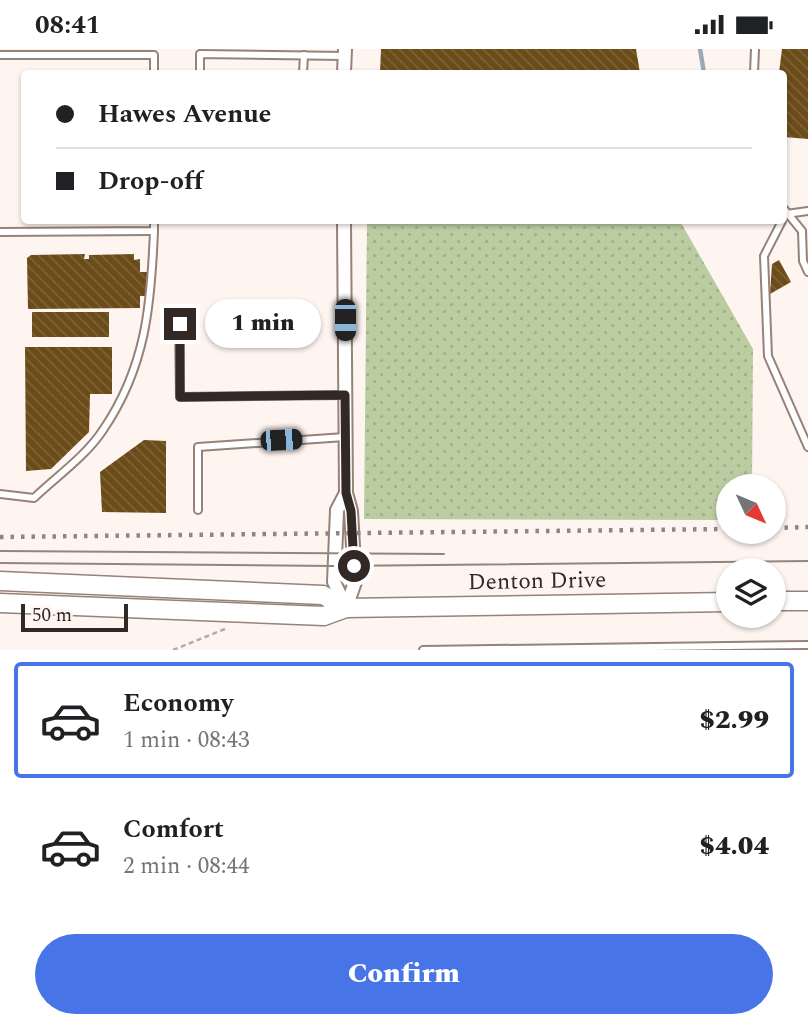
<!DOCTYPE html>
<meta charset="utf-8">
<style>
body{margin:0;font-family:Spectral,serif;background:#f2f2f2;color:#202124;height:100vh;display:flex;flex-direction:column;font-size:26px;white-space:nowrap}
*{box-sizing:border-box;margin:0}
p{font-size:23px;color:#757577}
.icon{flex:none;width:38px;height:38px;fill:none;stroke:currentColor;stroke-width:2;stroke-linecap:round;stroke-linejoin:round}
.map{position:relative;height:601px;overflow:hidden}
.drawer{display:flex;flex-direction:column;background:#fff;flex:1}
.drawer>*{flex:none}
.hud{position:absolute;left:21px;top:21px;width:766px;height:154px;border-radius:7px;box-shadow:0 2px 5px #0004;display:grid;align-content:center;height:154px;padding:0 35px;background:#fff}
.needle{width:46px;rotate:134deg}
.buttons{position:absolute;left:716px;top:425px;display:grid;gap:14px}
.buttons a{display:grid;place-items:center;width:70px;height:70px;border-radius:50%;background:#fff;box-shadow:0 2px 5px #0004;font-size:35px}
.scale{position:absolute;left:21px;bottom:18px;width:107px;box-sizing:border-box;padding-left:7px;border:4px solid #322925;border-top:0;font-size:19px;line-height:24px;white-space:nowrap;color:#322925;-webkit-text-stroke:5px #fef5f1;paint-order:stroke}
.end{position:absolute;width:32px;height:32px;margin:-16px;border:9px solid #322925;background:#fff;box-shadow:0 0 0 4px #fff}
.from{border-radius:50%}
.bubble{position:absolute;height:49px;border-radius:24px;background:#fff;box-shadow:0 2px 5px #0004;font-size:23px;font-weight:800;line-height:49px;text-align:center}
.car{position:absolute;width:21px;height:42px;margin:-21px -10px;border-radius:9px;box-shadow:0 0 5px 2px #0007;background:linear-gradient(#222 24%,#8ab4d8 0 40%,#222 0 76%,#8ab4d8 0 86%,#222 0)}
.hud b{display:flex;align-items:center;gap:24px;height:66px;font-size:26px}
.hud b+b{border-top:2px solid #e0e0e0}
.hud i{width:18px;height:18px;background:#202124}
ul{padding:12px 0 0;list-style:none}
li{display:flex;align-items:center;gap:21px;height:116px;margin:0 14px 10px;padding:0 21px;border:4px solid transparent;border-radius:7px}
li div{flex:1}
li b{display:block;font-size:26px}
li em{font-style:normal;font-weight:800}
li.active{border-color:#4775e7}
li>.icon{width:63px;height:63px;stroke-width:1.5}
.action{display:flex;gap:14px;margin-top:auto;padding:14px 35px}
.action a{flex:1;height:80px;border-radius:42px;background:#4775e7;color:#fff;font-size:28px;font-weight:800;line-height:80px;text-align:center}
.status{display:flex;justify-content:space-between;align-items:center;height:49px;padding:0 35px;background:#fff;direction:ltr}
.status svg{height:19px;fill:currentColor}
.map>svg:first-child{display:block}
</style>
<div class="status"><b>08:41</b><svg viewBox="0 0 49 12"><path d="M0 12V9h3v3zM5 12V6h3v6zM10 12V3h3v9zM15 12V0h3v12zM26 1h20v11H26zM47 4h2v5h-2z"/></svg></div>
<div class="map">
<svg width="808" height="601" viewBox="0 0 808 601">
<defs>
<pattern id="grass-dots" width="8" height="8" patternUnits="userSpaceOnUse" patternTransform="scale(1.75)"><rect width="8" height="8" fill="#bbcca1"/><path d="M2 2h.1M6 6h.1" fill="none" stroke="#a1af8a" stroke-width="1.8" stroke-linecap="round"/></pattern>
<pattern id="building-back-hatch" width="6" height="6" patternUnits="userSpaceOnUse" patternTransform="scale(1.75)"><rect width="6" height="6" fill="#6b4b18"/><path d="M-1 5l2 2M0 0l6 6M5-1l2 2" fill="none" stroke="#7c6239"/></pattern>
</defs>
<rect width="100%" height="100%" fill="#fef5f1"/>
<polygon fill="url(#grass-dots)" points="367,172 680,172 753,300 752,437 728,438 728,455 723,471 364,470"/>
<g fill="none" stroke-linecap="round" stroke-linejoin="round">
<polyline stroke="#99aab6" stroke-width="4.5" points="700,0 704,24"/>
</g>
<g fill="url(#building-back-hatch)">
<polygon points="381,0 636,0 640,24 380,24"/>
<polygon points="782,0 808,0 808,90 784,88 784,24 779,24"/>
<polygon points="85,205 84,210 89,210 89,206 134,205 134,211 140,210 140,223 149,223 149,247 140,247 140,259 28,260 27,209 31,206"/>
<polygon points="779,211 791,233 770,245 772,215"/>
<rect x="32" y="263" width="77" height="25"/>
<polygon points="25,298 112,298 112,345 90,345 89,383 51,420 26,422"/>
<polygon points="144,391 166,392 166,464 102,463 100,423"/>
</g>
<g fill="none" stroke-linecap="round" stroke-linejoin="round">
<defs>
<g id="lane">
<polyline points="0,6 154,6 154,24"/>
<polyline points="200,24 200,5 344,7"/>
<polyline points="303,24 304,6"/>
<polyline points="754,24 755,0"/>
<polyline points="784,160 802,182 803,212 808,223"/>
<polyline points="786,165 808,162"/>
<polyline points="782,172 764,207 768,307 808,398"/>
<polyline points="0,183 154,182 154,172"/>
<polyline points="179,275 180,348 345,346"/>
<path d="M0,445L34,449C56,428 86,407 103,381C146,318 151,256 154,182"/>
<polyline points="198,461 198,398 345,388"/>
<polyline points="423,601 808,596"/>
</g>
<g id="street">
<polyline points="344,24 345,0"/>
<polyline points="344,172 346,444 351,462 355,533 346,559"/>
<polyline points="346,558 334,533 337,461 346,444"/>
</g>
<g id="secondary">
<polyline points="0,532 323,546 346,559"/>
<polyline points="774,552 808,552"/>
<polyline points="0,554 324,567 346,559 728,553"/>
</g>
</defs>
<use href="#lane" stroke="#968278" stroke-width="10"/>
<use href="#street" stroke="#968278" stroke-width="16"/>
<use href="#secondary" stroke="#968278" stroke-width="21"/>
<polyline stroke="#b4aba7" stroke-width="2.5" stroke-dasharray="5 3.5" stroke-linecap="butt" points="173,601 225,580"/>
<use href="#lane" stroke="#fff" stroke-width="6"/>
<use href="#street" stroke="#fff" stroke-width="12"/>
<use href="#secondary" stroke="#fff" stroke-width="18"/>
<g stroke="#8f8682" stroke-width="2">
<polyline points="0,502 444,505"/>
<polyline points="0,514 334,517 808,512"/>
</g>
<g stroke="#8f8682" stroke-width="4.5" stroke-dasharray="3.5 7" stroke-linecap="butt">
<polyline points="774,479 808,478"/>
<polyline points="0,488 728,480"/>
</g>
</g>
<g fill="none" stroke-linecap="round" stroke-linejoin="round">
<polyline stroke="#322925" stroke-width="9" points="180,275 180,348 345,346 346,444 351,462 354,517"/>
</g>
<g text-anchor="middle" stroke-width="7" stroke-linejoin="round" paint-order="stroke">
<g font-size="23" fill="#322925" stroke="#fef5f1">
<text transform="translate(537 531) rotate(-1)" y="8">Denton Drive</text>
</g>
</g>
</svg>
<div class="buttons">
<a><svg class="needle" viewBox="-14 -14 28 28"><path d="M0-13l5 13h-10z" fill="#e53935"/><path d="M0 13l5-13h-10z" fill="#757577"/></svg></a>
<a><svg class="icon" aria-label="layers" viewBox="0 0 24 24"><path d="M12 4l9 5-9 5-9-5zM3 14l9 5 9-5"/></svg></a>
</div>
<div class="scale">50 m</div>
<i class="end from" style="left:354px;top:517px"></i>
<i class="end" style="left:180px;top:275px"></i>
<div class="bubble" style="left:205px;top:250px;width:116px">1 min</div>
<i class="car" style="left:345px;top:271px;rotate:180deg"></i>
<i class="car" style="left:281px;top:391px;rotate:87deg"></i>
<div class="hud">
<b><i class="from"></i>Hawes Avenue</b>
<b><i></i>Drop-off</b>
</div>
</div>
<section class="drawer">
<ul>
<li class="active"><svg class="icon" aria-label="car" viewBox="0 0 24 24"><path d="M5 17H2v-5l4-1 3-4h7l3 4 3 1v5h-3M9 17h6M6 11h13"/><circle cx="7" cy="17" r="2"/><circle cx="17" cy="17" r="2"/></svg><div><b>Economy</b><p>1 min · 08:43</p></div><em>$2.99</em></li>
<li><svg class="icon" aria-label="car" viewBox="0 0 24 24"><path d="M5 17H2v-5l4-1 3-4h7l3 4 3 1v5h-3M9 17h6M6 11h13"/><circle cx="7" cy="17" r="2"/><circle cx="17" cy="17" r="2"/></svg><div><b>Comfort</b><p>2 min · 08:44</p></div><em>$4.04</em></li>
</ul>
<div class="action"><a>Confirm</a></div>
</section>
